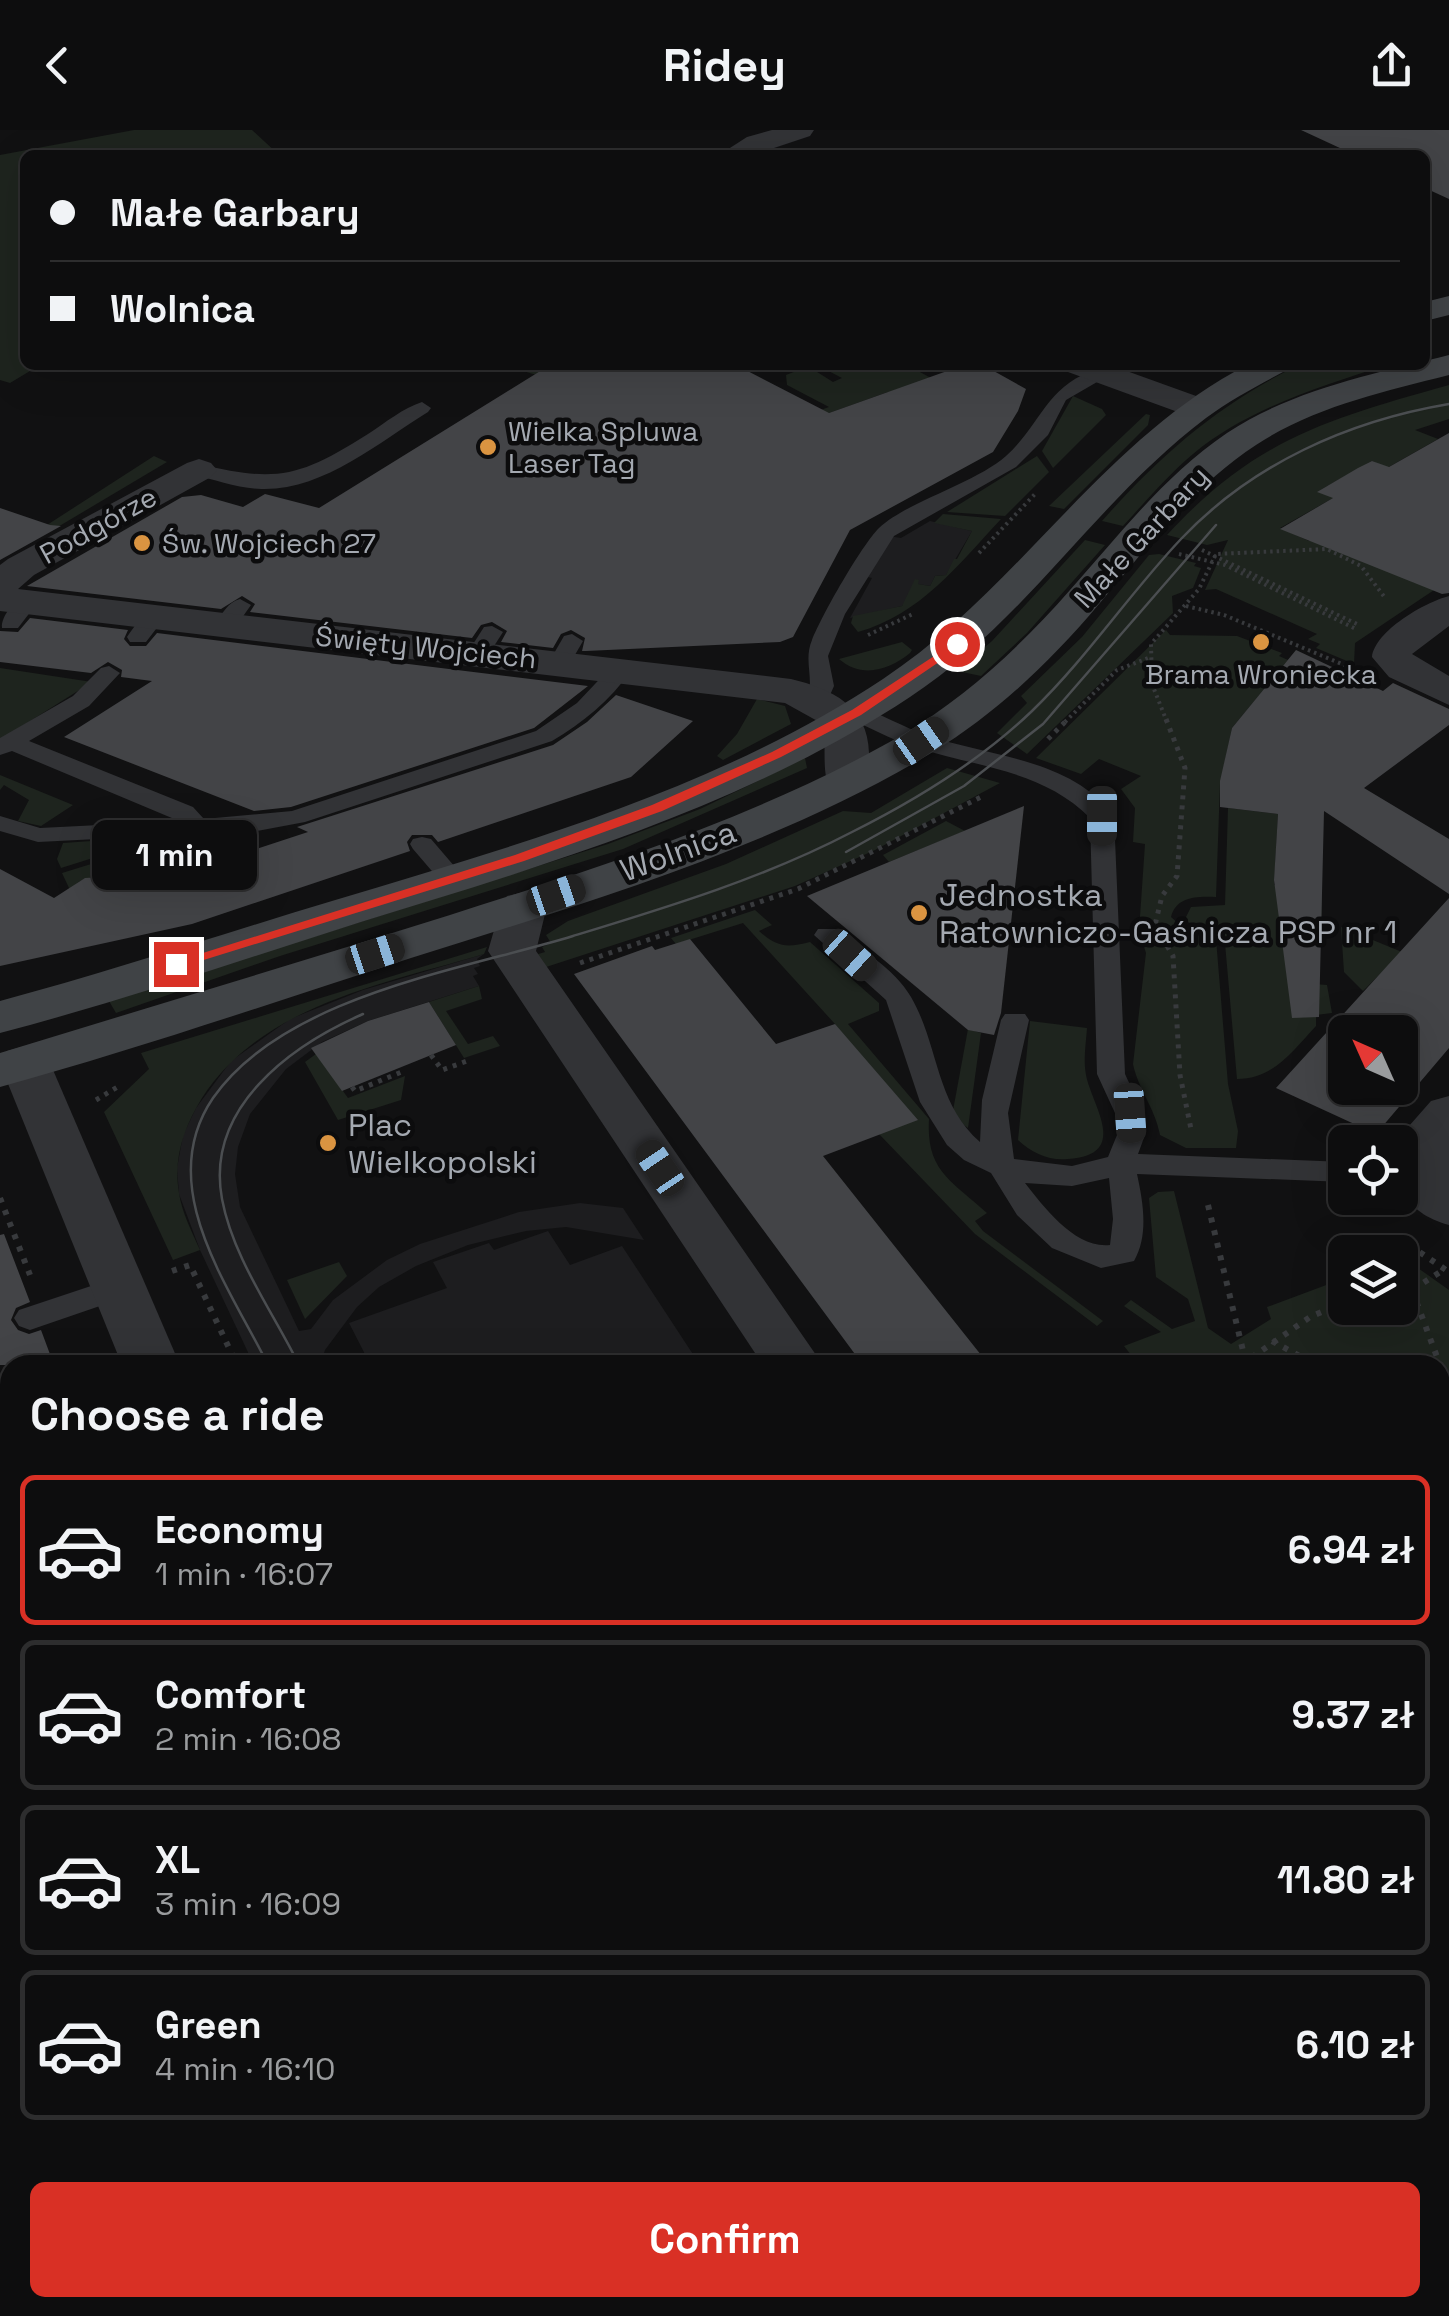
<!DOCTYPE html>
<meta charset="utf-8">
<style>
body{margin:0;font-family:"Space Grotesk",sans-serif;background:#161617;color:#f1f3f6;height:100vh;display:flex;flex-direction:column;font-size:38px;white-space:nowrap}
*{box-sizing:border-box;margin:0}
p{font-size:32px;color:#9a9c9e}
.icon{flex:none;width:55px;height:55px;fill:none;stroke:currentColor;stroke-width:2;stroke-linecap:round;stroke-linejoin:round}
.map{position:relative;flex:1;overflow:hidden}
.panel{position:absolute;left:0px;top:1225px;width:1450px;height:962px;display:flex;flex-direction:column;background:#0d0d0e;border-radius:30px 30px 0 0;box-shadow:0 10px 40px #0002,0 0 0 2px #2d2d2e}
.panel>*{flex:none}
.top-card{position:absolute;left:20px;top:20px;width:1410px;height:220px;border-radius:15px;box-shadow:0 10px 40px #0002,0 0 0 2px #2d2d2e;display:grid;align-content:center;height:220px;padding:0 30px;background:#0d0d0e}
.needle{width:65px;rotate:315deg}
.buttons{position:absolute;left:1328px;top:885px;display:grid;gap:20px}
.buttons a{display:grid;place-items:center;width:90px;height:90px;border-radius:15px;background:#0d0d0e;box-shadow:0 10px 40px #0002,0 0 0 2px #2d2d2e;font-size:50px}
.end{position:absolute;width:45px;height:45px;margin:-22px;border:12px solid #d93025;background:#fff;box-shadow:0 0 0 5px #fff}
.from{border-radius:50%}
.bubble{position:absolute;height:70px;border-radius:15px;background:#0d0d0e;box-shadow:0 10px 40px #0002,0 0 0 2px #2d2d2e;font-size:32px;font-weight:800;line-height:70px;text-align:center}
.car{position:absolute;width:30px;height:60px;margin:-30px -15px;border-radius:12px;box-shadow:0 0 8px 2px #0007;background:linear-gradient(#222 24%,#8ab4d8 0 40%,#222 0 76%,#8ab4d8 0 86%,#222 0)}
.top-card b{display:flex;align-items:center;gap:35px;height:95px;font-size:38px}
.top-card b+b{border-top:2px solid #2d2d2e}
.top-card i{width:25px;height:25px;background:#f1f3f6}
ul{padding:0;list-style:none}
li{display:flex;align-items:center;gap:30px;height:150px;margin:0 20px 15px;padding:0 10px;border:5px solid #2d2d2e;border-radius:15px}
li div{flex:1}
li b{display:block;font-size:38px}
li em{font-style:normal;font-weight:800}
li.active{border-color:#d93025}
li>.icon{width:90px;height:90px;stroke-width:1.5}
h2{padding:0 30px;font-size:45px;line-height:120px}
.cta{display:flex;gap:20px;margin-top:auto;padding:20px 30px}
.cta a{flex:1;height:115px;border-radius:15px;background:#d93025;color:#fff;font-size:40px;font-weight:800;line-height:115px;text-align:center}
header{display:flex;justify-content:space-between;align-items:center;height:130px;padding:0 30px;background:#0d0d0e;font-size:45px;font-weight:800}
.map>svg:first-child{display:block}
</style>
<header><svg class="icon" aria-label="back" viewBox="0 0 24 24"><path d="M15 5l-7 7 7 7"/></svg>Ridey<svg class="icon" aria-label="share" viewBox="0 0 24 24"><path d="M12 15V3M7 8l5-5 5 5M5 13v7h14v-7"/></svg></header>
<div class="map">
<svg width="1449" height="2186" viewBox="0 0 1449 2186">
<rect width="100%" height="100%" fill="#111112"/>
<g fill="#1d1d1f">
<polygon points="930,391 972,401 946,445 935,446 930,456 917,454 902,476 850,488 872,448 853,444 876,404 901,408"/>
<polygon points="484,824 477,829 480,836 474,838 478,844 473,846 479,856 368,891 322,912 286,939 250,984 238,1017 235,1044 240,1077 299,1201 311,1199 333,1170 387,1130 420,1114 519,1082 580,1073 623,1078 644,1110 566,1097 526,1101 468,1115 416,1136 379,1157 357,1177 325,1220 320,1235 254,1235 200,1120 179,1064 177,1038 183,1005 196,978 231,931 290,889 363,860"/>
<polygon points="548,1101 570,1135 622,1116 700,1235 355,1235 368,1230 349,1193 447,1158 433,1132 489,1113 494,1120"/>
</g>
<g fill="#1e241e">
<polygon points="134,0 252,0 279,25 25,25 25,235 40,235 10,253 0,250 0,25"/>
<polygon points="504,235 554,240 585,236 556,246 679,282 693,278 747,306 829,277 787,255 786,245 804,238 799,235 806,235 833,252 842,248 817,235 907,235 942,254 899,268 888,262 776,302 759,314"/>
<path d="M1299,235H1387C1321,256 1247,279 1193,324C1167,346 1146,371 1123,396L1102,391C1160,325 1220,273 1299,235Z"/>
<path d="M1449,255V289L1415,300L1438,309L1387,338L1372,331L1324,358L1318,362L1335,367L1280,398L1309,411L1321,405L1415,453L1449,433V450L1355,513L1354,534L1316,518L1320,514L1308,509L1317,504L1216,459L1205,460L1228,410L1207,415L1167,405C1255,309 1328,289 1449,255Z"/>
<polygon points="1073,266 1102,279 1106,285 1053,338 1042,321"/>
<polygon points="1146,284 1150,285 1148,295 1064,379 1049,376"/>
<polygon points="154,326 167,332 51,401 47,395"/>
<polygon points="1037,326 1049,342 1005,386 947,382"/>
<path d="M943,384L1001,389C959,434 920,485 858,502L851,493L853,486L902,476L915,449L919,450L918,454L930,456L935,446L946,445L954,429H957L972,401L934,393Z"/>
<polygon points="1085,410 1105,415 1027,503 981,546 962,542 960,538 992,511"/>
<polygon points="1159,424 1196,433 1194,436 1201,438 1193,458 1172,466 1173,483 1027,624 997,603 1027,573 1021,566 1082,507 1149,425"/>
<path d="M1166,500L1170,505L1237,506L1282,523L1279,526L1288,530L1232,598L1220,654L1216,767C1198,766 1176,766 1171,787L1190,804L1216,809L1228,954L1238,1001L1236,1018H1186L1160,1005C1155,978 1138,959 1133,934L1146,823L1139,801L1145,714L1133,712L1135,678L1121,659L1141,646L1099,629L1081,644L1036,628Z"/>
<path d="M902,512L912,520L910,523C889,540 862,549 839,529Z"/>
<polygon points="0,538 92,552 0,610"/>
<polygon points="757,569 785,576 791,594 723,630 717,626 737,604"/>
<polygon points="805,628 807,638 623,719 280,826 116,883 109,871 608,714 700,679"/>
<polygon points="947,638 1000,653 875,720 795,756 540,839 535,825 545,822 542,817 551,813 546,805 568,791 726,734 843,681 871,683"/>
<polygon points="0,645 73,675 41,696 18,691 29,670 4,655 0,660"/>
<path d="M1228,678L1278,684L1274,755L1322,762L1321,815L1283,813L1288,852L1327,855L1332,883L1316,885V896C1292,922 1273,949 1237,949L1224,802L1194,797L1185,789L1191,777L1225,775Z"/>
<polygon points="946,691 965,701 889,732 883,725"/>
<polygon points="120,709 128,717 61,738 57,729 63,713"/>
<polygon points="213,709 206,730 158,745 150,721 154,712"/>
<path d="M130,722L137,750C107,756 92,735 70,760L62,743Z"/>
<path d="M755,780L772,795L759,801C777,817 786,818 810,812L879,873V881L848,894L929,989C926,1041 951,1050 987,1083L975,1091L983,1101L1103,1191L1097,1196L975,1104L879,1004L835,894L743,793L676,814L671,808Z"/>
<polygon points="1341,797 1402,822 1363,861 1344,842"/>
<path d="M487,817L484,824C384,854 263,874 202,968C184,997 173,1028 179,1063C182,1083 192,1102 200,1120L173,1130L104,982L149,939L141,923Z"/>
<polygon points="479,856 482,869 446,881 468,914 493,906 500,916 464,928 429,872"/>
<path d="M1030,891L1087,898C1086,913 1083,930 1086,945C1092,976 1131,1025 1068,1029C1049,1031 1032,1023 1018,1010Z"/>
<polygon points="968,899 981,903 968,998 952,986"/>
<polygon points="316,924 348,968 405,946 401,970 338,990 305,932"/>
<polygon points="1174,1061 1208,1198 1231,1214 1271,1189 1267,1177 1345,1148 1345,1178 1400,1178 1401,1126 1449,1160 1449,1335 1440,1325 1440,1235 1139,1235 1124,1216 1161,1202 1124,1176 1131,1170 1172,1199 1195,1191 1188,1169 1156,1147 1149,1068 1158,1062"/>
<polygon points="339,1132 347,1146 305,1189 287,1150"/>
<polygon points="1449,1870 1449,2186 1293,2186 1286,2178 1440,2178 1440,1874"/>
<polygon points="10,1883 10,2036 0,2039 0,1884"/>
</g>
<g fill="#434447" fill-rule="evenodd">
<polygon points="1301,0 1449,0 1449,69 1425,58 1425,25 1355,25"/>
<polygon points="550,235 736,235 829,283 964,235 983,235 1026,259 1018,281 993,322 850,400 793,507 780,512 586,521 582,521 585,508 571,500 561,504 553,518 501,512 507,501 492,492 481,495 472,508 250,482 255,474 242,466 221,479 27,456 182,367 201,365 243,377 265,364 319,378"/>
<polygon points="1449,303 1449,463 1442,464 1280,399 1333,368 1317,362 1358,338 1372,331 1389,337"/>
<polygon points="0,378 50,395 61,396 0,430"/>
<polygon points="30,488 128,500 124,509 130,516 146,516 157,503 588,556 534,598 291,677 254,681 64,607 152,551 121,547 122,540 108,532 91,543 0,532 0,501 18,502"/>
<polygon points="1296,520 1383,561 1393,553 1449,579 1449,595 1364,658 1449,709 1449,764 1324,681 1319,887 1292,888 1274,750 1278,684 1220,677 1220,651 1232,598"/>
<polygon points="616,565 693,591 631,647 438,712 432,705 412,705 407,712 410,721 192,794 0,836 0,739 54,768 85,748 103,747 122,753 161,745 164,749 308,702 297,697 553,615 587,592"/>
<polygon points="1024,676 1001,883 994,905 968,900 807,766"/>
<path d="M1449,768V918L1376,1004L1276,958ZM1345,902H1400V958H1345Z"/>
<polygon points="690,809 776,914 835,894 918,990 823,1026 989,1235 863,1235 574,844 652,816 655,820"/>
<polygon points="429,872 456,915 342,961 311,918 368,891"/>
<polygon points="4,1104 30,1172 16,1178 11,1190 18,1200 29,1204 41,1200 54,1235 0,1235 0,1105"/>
</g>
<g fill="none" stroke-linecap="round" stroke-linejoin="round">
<g stroke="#383a3d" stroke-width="4" stroke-dasharray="2.5 4" stroke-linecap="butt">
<polyline points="1202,420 1359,495"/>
<polyline points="979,423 1036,363"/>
<polyline points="1179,424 1225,435 1356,499"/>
<polyline points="1186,476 1224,485 1349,537"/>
<polyline points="868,505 915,483"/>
<polyline points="1065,592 1117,540 1151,527"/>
<polyline points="1167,592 1152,554 1151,514 1199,459 1216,424 1327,419 1361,436 1386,469"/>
</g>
<g stroke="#383a3d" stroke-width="5" stroke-dasharray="4 6" stroke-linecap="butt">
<polyline points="1166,589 1185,638 1177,746 1162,766 1155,795 1173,826 1180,945 1191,999"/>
<polyline points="1048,609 1068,589"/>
<polyline points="580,833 798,759 983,666"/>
<polyline points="431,925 442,940 467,931"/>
<polyline points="352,957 355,961 404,941"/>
<polyline points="96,970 119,956"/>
</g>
<g stroke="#383a3d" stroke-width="6" stroke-dasharray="5 8" stroke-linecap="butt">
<polyline points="0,1068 30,1145"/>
<polyline points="1208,1075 1245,1229"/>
<polyline points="1409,1115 1449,1142"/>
<polyline points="172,1141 190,1135 237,1235"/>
<polyline points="1412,1160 1440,1235"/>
<polyline points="1400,1161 1412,1160 1445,1139"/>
<polyline points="1272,1211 1316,1235"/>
<polyline points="1241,1235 1310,1187 1345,1172"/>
<polyline points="1440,1235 1449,1265"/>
<polyline points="1440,1272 1449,1275"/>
<polyline points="1440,1296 1449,1294"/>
</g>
<g stroke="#383a3d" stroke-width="9" stroke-dasharray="6 10" stroke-linecap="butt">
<polyline points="1440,1860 1449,1855"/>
<polyline points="295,2186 313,2178"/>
<polyline points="788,2186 804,2178"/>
</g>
<g fill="#323336" fill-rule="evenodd">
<path d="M1098,239L1104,240V248L1066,270L1048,305L1016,337L894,406L845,484L828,526L834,556L826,574L818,576L810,574L807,569C815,549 803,531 812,510C822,485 861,416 879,398C908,371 974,354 1006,326C1042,293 1047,254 1098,239Z"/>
<path d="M422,272L431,278L428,282C379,312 323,361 261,359C237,358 215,350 192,344L189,340L199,334C277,353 300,347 368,304C385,293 403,278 422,272Z"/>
<path d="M27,466L38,472L18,498H2C0,487 16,468 27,466Z"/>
<path d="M240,469L251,475L234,499H218L215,494C222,484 228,472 240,469Z"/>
<path d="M155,480L166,486L146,512H130L127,507C134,497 143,483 155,480Z"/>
<polygon points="492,496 503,502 487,527 471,527 468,522 484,497"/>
<polygon points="572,504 583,511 568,537 560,539 552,537 549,532 564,506"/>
<path d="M620,534L631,541C610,570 583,593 552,611L305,692L257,701L38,712L0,701V686L40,698L179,691L12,621L0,625V608L73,566L101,538L109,536L120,543L89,576L29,611L193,677L204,689L292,681L536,601L577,573L612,536Z"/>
<path d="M856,576C881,583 904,598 929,606C992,627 1071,629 1114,686L1125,944L1143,983L1145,1005L1138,1024L1345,1032V1052L1137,1044C1143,1072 1149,1105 1134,1131L1101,1138L1052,1118L1017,1085L991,1043L964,1030L947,1015L920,972L886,870L814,805L818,799H836C861,820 894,838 911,867C939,915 935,973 980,1012L982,970L1001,890L1005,884H1025L1029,890L1008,983L1014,1029L1072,1036L1108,1027L1117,1005L1115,983L1097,944L1090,688C1042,639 973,637 912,616C890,609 869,597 848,588L845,583L848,578ZM1109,1048L1113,1089L1110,1115C1075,1119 1044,1077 1025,1053L1072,1056Z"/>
<polygon points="422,707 431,709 461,744 465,749 461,754 443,754 413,719 410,714 413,709"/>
<polygon points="118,1147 129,1150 133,1158 129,1166 30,1200 19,1196 14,1188 19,1180"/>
</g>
<g fill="#323336" fill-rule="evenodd">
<polygon points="772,0 814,0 810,6 753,25 719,25 747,7"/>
<polygon points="1063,235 1110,235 1210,271 1215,278 1210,285 1186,285 1068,242"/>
<path d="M199,329L211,333L217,340L211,347L34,445L18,459L791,549C832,559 868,576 869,623C870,638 870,650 862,661L847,665L832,661C819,643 829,615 821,593L785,573L0,481V435L8,429L187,333Z"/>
<path d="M1449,466V496L1412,524L1449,546V575L1389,547L1372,527C1375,501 1425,472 1449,466Z"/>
<polygon points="524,762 541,766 547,776 536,821 823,1235 763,1235 488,821 501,776 507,766"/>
<polygon points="25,916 43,921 50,933 180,1235 122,1235 0,934 7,921"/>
<path d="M1449,966V1095C1401,1081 1400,1056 1400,1012H1395L1431,971Z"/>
<polygon points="1449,1711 1449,1779 1440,1783 1440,1714"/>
<polygon points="511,2178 609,2178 605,2186 507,2186"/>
</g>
<g fill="#404346" fill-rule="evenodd">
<polygon points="1449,166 1449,185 1425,191 1425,172"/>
<path d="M1449,225V245C1382,262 1314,277 1256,315C1193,356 1147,418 1099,474C1051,531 997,583 933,622C773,718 588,772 411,828C274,872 138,919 0,957V923C150,877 300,832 450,785C604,736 761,686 902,605C966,567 1021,516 1070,460C1119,405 1165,345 1227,303C1293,259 1378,243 1449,225Z"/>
<path d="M1247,235H1288L1283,242C1257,256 1230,270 1206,288C1097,370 1025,492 910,567C744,677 549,734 361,792C241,830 122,871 0,903V871C112,841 222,804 332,771C521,714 717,659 883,549C1018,460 1102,310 1247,235Z"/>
</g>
<g stroke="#4b4e51" stroke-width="2.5">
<polyline points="846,722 964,656 1043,594 1216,395"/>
<path d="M268,1235C229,1156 153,1056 213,968C284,866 462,840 573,806C668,777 764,748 852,702C916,670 980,631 1032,581C1087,528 1129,464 1181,409C1252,334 1348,291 1449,274"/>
<path d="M299,1235C273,1182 233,1128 222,1069C205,978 290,916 363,884"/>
</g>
<g stroke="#4b4e51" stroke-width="4">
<polyline points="463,2186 472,2178"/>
<polyline points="519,2186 526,2178"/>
</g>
</g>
<polygon fill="#d93025" points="957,511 961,517 861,585 781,627 662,681 524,731 181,837 168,834 515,725 652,675 772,622 852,580"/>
<g fill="#da9441" stroke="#0c0c0d" stroke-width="4">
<circle cx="488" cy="317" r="10"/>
<circle cx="142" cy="413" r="10"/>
<circle cx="1261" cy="512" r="10"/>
<circle cx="919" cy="783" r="10"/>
<circle cx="328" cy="1013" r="10"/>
</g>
<g text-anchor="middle" stroke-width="9" stroke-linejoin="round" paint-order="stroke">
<g font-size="28" fill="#a4a9b1" stroke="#0c0c0d" text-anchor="start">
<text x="508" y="311">Wielka Spluwa<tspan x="508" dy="32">Laser Tag</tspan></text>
<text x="162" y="423">Św. Wojciech 27</text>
<text x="1261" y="554" text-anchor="middle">Brama Wroniecka</text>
</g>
<g font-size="28" fill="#a4a9b1" stroke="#0c0c0d">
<text transform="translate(98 395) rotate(-29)" y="10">Podgórze</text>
<text transform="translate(1141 407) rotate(-47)" y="10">Małe Garbary</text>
<text transform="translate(426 517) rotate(6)" y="10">Święty Wojciech</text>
</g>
<g font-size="32" fill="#a4a9b1" stroke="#0c0c0d">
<text transform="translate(678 721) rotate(-20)" y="11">Wolnica</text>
</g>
<g font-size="32" fill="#a4a9b1" stroke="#0c0c0d" text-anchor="start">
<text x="939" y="776">Jednostka<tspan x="939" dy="37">Ratowniczo-Gaśnicza PSP nr 1</tspan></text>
<text x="348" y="1006">Plac<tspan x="348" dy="37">Wielkopolski</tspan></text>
</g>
</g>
</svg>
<div class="buttons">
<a><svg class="needle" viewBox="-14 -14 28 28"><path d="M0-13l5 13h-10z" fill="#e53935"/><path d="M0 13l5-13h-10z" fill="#9a9c9e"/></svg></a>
<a><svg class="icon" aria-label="locate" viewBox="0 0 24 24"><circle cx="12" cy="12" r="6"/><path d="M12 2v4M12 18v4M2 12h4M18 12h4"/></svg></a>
<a><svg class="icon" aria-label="layers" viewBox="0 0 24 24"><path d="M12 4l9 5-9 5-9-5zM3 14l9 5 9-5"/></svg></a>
</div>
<i class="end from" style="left:957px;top:514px"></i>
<i class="end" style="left:176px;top:834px"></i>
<div class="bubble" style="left:92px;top:690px;width:165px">1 min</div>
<i class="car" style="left:921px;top:611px;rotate:55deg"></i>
<i class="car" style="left:1102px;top:686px;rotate:180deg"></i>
<i class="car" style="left:556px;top:765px;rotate:71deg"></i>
<i class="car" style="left:375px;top:824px;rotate:72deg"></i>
<i class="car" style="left:850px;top:825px;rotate:132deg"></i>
<i class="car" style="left:1130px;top:983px;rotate:176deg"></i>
<i class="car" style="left:660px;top:1038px;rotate:326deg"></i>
<div class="top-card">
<b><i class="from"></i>Małe Garbary</b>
<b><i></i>Wolnica</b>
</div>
<section class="panel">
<h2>Choose a ride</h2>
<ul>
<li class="active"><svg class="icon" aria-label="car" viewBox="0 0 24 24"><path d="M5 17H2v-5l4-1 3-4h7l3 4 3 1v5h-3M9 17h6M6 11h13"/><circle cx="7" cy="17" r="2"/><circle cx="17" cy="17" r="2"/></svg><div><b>Economy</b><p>1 min · 16:07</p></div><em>6.94 zł</em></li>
<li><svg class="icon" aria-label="car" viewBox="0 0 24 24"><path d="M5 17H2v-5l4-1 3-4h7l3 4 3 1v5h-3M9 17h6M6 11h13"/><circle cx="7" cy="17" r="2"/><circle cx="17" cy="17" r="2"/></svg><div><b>Comfort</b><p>2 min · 16:08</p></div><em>9.37 zł</em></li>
<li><svg class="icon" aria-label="car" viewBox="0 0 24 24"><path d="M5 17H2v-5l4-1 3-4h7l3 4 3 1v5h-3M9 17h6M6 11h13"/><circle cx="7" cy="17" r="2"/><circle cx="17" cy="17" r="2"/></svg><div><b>XL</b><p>3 min · 16:09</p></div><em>11.80 zł</em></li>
<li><svg class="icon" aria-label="car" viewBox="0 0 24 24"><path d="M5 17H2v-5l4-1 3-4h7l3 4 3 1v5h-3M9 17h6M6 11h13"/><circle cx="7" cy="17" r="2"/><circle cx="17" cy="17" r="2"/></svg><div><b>Green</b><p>4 min · 16:10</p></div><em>6.10 zł</em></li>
</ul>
<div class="cta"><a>Confirm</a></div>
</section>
</div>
